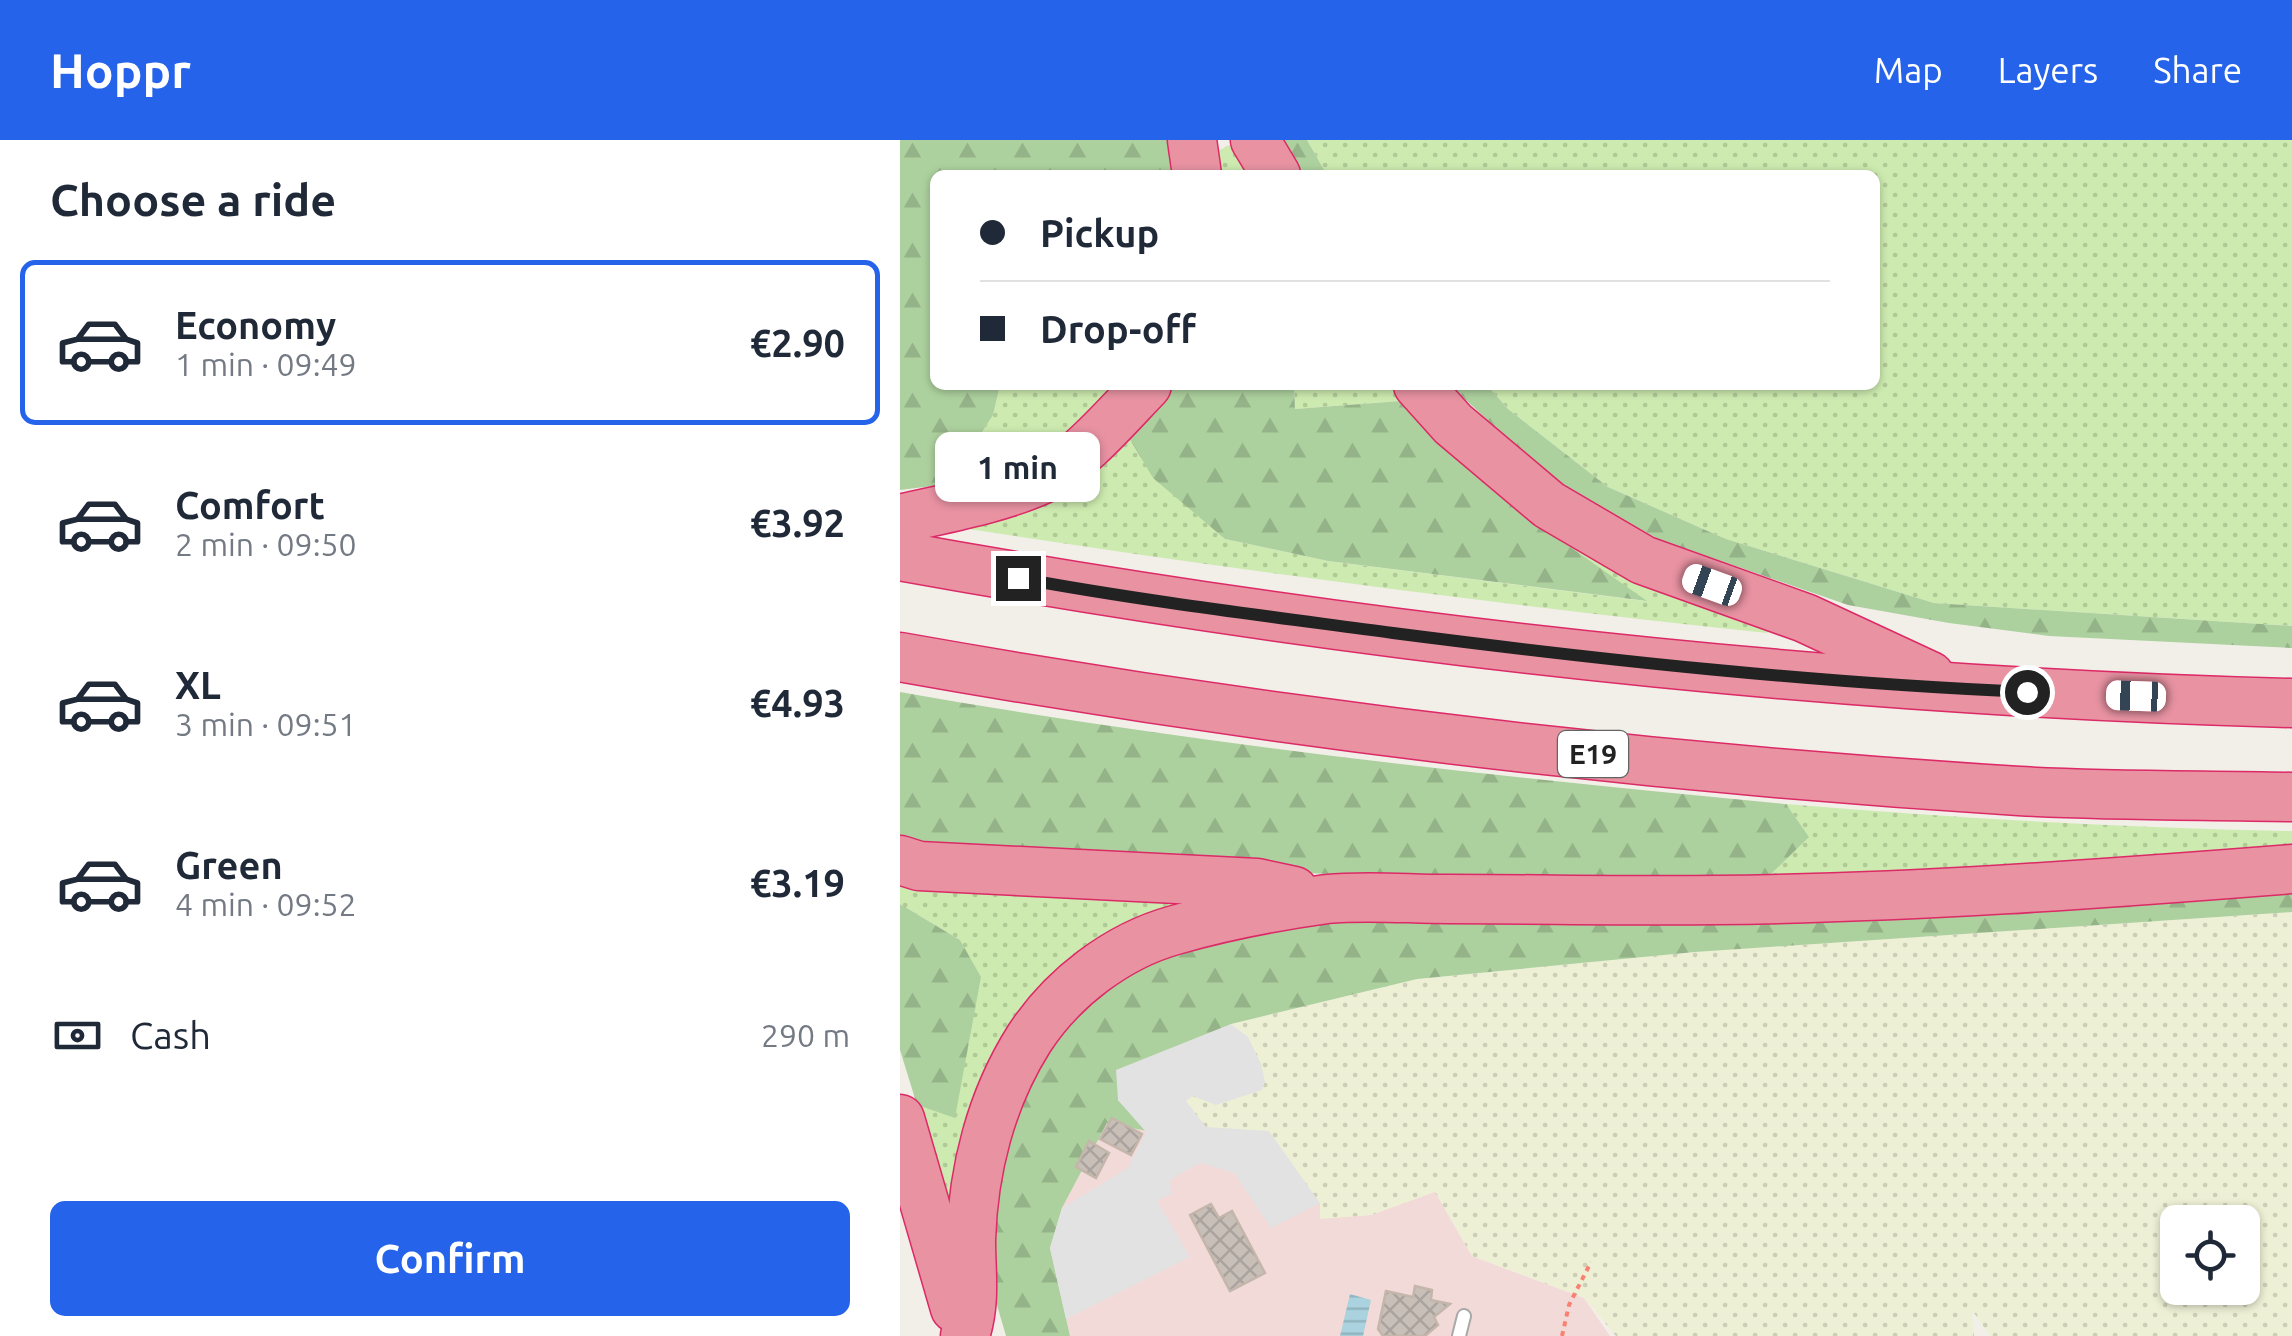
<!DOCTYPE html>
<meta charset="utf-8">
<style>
body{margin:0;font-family:Ubuntu,sans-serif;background:#f2f2f3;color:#1f2937;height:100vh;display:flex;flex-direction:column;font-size:38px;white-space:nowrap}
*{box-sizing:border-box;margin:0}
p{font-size:32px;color:#747a83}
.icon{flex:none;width:55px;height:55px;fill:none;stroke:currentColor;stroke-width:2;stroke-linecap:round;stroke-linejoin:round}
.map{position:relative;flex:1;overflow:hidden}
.sheet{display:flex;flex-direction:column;background:#fff;width:900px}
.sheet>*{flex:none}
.top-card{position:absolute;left:30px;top:30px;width:950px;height:220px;border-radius:15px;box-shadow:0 2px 8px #0004;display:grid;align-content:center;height:220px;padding:0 50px;background:#fff}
.fabs{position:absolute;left:1260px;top:1065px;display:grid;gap:20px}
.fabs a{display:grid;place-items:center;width:100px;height:100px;border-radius:15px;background:#fff;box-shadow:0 2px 8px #0004;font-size:50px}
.end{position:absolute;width:45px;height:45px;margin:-22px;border:12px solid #222;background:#fff;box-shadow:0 0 0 5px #fff}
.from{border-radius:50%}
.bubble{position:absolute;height:70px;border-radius:15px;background:#fff;box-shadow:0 2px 8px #0004;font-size:32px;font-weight:600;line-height:70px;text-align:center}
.car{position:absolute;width:30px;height:60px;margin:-30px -15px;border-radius:12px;box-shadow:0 0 8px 2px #0007;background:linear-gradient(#fff 24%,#345 0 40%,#fff 0 76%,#345 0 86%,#fff 0)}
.top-card b{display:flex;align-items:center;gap:35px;height:95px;font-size:38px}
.top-card b+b{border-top:2px solid #e0e1e3}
.top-card i{width:25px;height:25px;background:#1f2937}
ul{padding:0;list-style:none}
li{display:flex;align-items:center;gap:30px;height:165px;margin:0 20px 15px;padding:0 30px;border:5px solid transparent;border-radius:15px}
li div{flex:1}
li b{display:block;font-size:38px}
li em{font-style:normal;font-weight:600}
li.active{border-color:#2563eb}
li>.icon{width:90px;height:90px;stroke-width:1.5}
h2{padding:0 50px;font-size:45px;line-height:120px}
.pay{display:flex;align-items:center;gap:25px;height:110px;padding:0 50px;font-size:38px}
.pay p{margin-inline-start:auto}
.action{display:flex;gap:20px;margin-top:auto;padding:20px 50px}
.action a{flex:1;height:115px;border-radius:15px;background:#2563eb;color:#fff;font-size:40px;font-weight:600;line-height:115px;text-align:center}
header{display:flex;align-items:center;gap:60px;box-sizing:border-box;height:140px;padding:0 50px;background:#2563eb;color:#fff}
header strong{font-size:48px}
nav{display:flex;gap:55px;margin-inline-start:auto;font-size:35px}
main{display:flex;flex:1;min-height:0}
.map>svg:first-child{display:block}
</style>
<header>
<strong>Hoppr</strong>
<nav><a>Map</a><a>Layers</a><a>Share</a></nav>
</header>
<main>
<section class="sheet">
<h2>Choose a ride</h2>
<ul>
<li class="active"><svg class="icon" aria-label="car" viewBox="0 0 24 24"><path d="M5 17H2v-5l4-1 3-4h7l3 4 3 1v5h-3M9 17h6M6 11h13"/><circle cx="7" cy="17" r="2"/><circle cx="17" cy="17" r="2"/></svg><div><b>Economy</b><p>1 min · 09:49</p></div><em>€2.90</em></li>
<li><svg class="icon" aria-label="car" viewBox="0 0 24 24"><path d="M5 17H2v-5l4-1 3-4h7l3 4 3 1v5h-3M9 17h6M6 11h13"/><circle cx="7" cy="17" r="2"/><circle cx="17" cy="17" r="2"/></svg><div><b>Comfort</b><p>2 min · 09:50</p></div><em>€3.92</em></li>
<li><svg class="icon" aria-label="car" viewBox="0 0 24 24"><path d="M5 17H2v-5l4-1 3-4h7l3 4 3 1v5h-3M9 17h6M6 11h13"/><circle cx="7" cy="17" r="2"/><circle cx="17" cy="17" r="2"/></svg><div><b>XL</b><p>3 min · 09:51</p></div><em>€4.93</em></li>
<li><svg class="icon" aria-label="car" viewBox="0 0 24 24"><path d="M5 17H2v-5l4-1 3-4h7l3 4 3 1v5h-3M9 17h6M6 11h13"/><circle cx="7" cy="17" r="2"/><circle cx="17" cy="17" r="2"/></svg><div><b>Green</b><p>4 min · 09:52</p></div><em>€3.19</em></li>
</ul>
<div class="pay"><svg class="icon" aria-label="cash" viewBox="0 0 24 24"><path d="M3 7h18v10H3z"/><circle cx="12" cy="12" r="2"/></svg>Cash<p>290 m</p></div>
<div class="action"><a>Confirm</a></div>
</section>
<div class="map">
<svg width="1392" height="1196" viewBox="0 0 1392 1196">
<defs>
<pattern id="farmland-dots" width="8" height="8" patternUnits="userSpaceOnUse" patternTransform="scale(2.5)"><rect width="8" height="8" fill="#eef0d5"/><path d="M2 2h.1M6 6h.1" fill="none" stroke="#ccceb7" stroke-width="1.8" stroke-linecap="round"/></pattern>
<pattern id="grass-dots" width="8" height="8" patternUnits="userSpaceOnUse" patternTransform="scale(2.5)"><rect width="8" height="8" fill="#cdebb0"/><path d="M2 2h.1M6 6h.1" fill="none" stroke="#b0c997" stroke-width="1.8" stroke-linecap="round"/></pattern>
<pattern id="forest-firs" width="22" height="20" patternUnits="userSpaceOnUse" patternTransform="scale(2.5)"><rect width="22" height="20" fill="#add19e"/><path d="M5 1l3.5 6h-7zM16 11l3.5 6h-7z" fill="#95b388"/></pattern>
<pattern id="water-rules" width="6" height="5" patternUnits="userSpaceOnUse" patternTransform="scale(2.5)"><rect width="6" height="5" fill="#aad3df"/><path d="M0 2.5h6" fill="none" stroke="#92b5bf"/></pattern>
<pattern id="building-cross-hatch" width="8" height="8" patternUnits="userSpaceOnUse" patternTransform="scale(2.5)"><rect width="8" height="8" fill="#c7bfb8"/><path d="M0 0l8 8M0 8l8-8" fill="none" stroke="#aba49e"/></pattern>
</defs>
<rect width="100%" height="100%" fill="#f2efe9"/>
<polygon fill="#f2dad9" points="207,983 245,990 420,1063 420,1078 471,1075 535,1051 572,1116 684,1158 710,1196 170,1196 150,1108 162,1068"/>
<path fill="url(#farmland-dots)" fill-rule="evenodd" d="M1392,772V1196H1090L1072,1170L1074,1196H716L684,1158L572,1116L535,1052L471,1075L420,1079V1063L305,987L286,961L348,897L331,884L517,839L795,812ZM1278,1082H1342V1148H1278Z"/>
<g fill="url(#grass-dots)">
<polygon points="339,0 362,35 313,35 312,14"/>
<polygon points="407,0 1392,0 1392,486 1034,463 826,399 708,347 608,269 587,245 975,245 975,35 427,35"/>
<polygon points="100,245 218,245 173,289 133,314 49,344 93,275"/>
<polygon points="394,245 501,245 513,260 395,269"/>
<path d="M225,291L325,399L428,421L745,461L666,404L641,369L870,479L867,493C595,464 325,429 56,387Z"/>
<path d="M886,664C1055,678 1222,688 1392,691V712L867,738L908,697Z"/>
<polygon points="0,731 285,753 286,769 56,1063 47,1066 17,965 55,977 60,800 0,764"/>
</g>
<g fill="url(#forest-firs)">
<polygon points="0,0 269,0 276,35 35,35 35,245 100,245 93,275 49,344 0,350"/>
<polygon points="381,0 407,0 427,35 402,35"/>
<polygon points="261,245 394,245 395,269 513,260 641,369 666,404 747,461 428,421 325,399 253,338 225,291"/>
<polygon points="550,245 587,245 608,269 708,347 826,399 1034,463 1392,486 1392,508 1149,496 1049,483 948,465 758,399 685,360 628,318"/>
<path d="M0,552C294,604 589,636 886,664L909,697L867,738L811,739L429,734L179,723L0,709Z"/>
<path d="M1392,752V772L795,812L517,839L331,884L218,960L247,991L207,983L162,1068L150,1108L170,1196H106C101,1177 93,1156 91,1137C80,1028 130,890 225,830C268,802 355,791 407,779Z"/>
<polygon points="0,764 60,800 81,837 55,978 17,965 0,910"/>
</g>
<polygon fill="#e2e2e2" points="331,884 348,897 361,924 365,942 362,950 316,965 293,956 286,961 306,987 369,991 420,1063 371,1088 334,1033 300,1023 270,1040 271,1054 257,1061 290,1117 166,1179 150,1108 162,1068 228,1028 246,992 218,960 216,930"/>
<polygon fill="url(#water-rules)" points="450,1154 471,1160 463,1196 440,1196"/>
<g fill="url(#building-cross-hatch)" stroke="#c4b6ab" stroke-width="2.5">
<polygon points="212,978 242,994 231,1015 200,999"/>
<polygon points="189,1001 209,1013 196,1038 176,1027"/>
<polygon points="311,1064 319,1078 332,1071 365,1133 330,1151 290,1075"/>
<polygon points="515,1146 532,1150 531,1160 550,1164 534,1177 538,1185 525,1196 483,1196 478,1189 486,1151 513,1157"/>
</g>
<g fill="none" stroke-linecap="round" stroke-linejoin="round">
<defs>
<polyline id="lane" points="559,1196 564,1176"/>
<g id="highway">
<polyline points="292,0 297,35"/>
<polyline points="355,0 376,35"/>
<polyline points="518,245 553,284 649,365 743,420 905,478 1030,536"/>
<path d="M0,379C47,368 99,359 143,339C179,321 219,274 247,245"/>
<path d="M0,416C460,499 924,551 1392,563"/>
<path d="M0,517C370,583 744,628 1119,651C1210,656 1301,655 1392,657"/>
<polyline points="0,720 19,726 357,743 394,751"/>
<polyline points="0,979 55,1168"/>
<path d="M65,1196C76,1161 71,1135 71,1100C73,1030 91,959 129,899C162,848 217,806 275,790C324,776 376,766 427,759C466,755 509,759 548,759C638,759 727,761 816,760C1009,758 1200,744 1392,729"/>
</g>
</defs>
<use href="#lane" stroke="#a9a9a9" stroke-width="16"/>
<use href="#highway" stroke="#dc2a67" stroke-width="51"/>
<polyline stroke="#fa8072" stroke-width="4" stroke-dasharray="5 5" stroke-linecap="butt" points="662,1196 669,1165 691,1122"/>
<use href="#lane" stroke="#fff" stroke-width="12"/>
<use href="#highway" stroke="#e892a2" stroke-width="48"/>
</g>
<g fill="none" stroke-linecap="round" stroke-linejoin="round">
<path stroke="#222" stroke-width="12" d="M118,438C242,461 367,476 493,493C703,520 915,543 1127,552"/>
</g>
<g text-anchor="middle" stroke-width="8" stroke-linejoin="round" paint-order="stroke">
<rect fill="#fff" stroke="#646464" stroke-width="2.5" x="658" y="591" width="70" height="46" rx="8"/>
<g font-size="28" font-weight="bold" fill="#222">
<text x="693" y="624">E19</text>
</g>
</g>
</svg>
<div class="fabs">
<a><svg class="icon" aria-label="locate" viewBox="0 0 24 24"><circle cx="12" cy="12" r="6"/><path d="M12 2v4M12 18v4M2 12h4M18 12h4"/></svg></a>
</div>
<i class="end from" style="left:1127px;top:552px"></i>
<i class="end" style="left:118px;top:438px"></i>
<div class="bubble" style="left:35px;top:292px;width:165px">1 min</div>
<i class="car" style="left:812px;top:445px;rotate:290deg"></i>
<i class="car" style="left:1236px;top:556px;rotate:272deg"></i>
<div class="top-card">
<b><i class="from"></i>Pickup</b>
<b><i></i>Drop-off</b>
</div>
</div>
</main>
